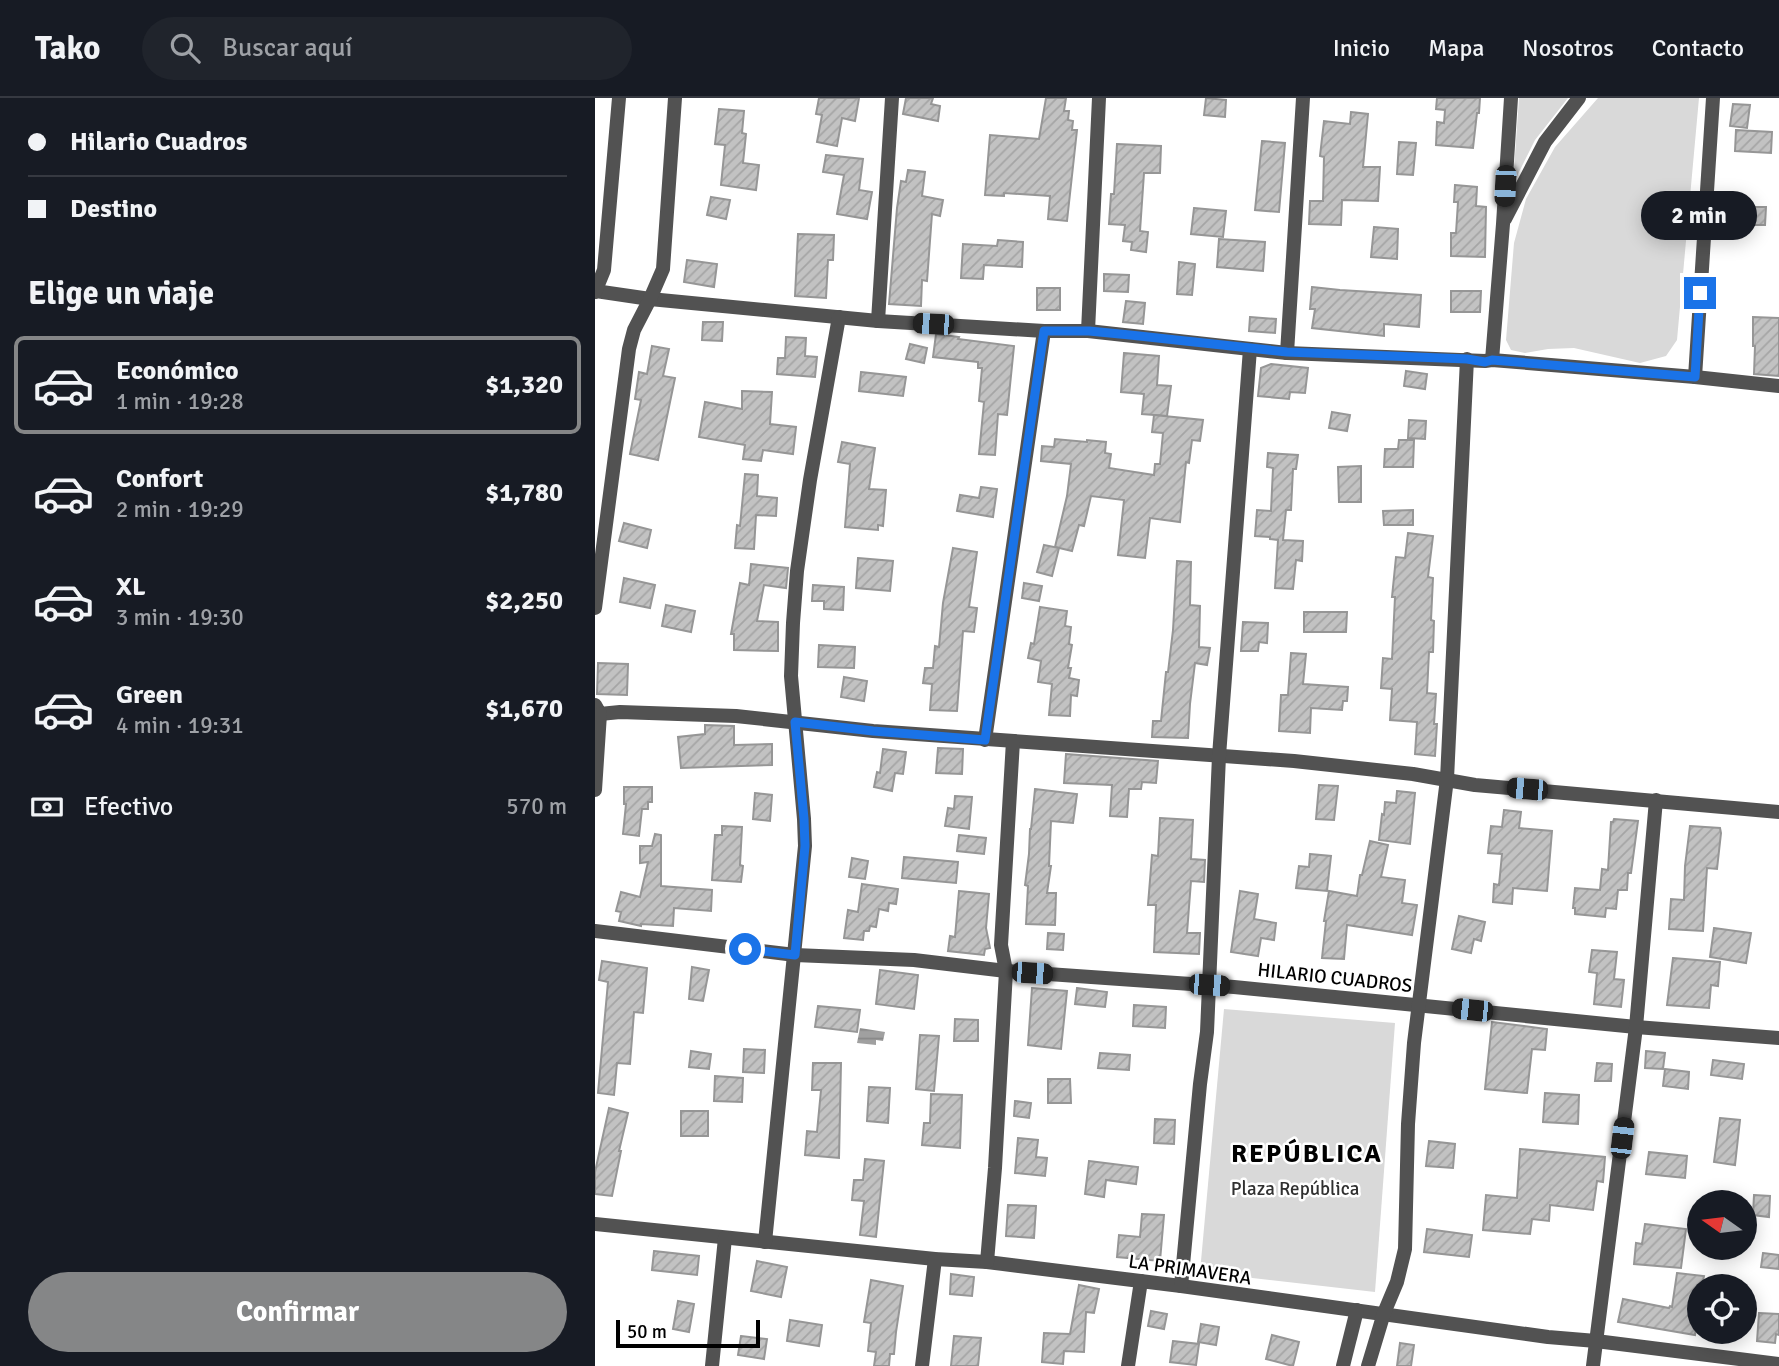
<!DOCTYPE html>
<html lang="es">
<meta charset="utf-8">
<style>
body{margin:0;font-family:Signika,sans-serif;background:#20242c;color:#f1f3f6;height:100vh;display:flex;flex-direction:column;font-size:26px;white-space:nowrap}
*{box-sizing:border-box;margin:0}
p{font-size:23px;color:#9ea1a6}
.icon{flex:none;width:38px;height:38px;fill:none;stroke:currentColor;stroke-width:2;stroke-linecap:round;stroke-linejoin:round}
.map{position:relative;flex:1;overflow:hidden}
.sheet{display:flex;flex-direction:column;background:#171b24;width:595px}
.sheet>*{flex:none}
.guide{display:grid;align-content:center;height:154px;padding:0 28px;background:#171b24}
.needle{width:46px;rotate:284deg}
.tools{position:absolute;left:1092px;top:1092px;display:grid;gap:14px}
.tools a{display:grid;place-items:center;width:70px;height:70px;border-radius:50%;background:#171b24;box-shadow:0 4px 18px #0003;font-size:35px}
.scale{position:absolute;left:21px;bottom:18px;width:144px;box-sizing:border-box;padding-left:7px;border:4px solid #000;border-top:0;font-size:19px;line-height:24px;white-space:nowrap;color:#000;-webkit-text-stroke:5px #fff;paint-order:stroke}
.end{position:absolute;width:32px;height:32px;margin:-16px;border:9px solid #1a73e8;background:#fff;box-shadow:0 0 0 4px #fff}
.from{border-radius:50%}
.bubble{position:absolute;height:49px;border-radius:24px;background:#171b24;box-shadow:0 4px 18px #0003;font-size:23px;font-weight:700;line-height:49px;text-align:center}
.car{position:absolute;width:21px;height:42px;margin:-21px -10px;border-radius:9px;box-shadow:0 0 5px 2px #0007;background:linear-gradient(#222 24%,#8ab4d8 0 40%,#222 0 76%,#8ab4d8 0 86%,#222 0)}
.guide b{display:flex;align-items:center;gap:24px;height:66px;font-size:26px}
.guide b+b{border-top:2px solid #363941}
.guide i{width:18px;height:18px;background:#f1f3f6}
ul{padding:0;list-style:none}
li{display:flex;align-items:center;gap:21px;height:98px;margin:0 14px 10px;padding:0 14px;border:4px solid transparent;border-radius:10px}
li div{flex:1}
li b{display:block;font-size:26px}
li em{font-style:normal;font-weight:700}
li.selected{border-color:#858687}
li>.icon{width:63px;height:63px;stroke-width:1.5}
h2{padding:0 28px;font-size:32px;line-height:84px}
.pay{display:flex;align-items:center;gap:18px;height:77px;padding:0 28px;font-size:26px}
.pay p{margin-inline-start:auto}
.action{display:flex;gap:14px;margin-top:auto;padding:14px 28px}
.action a{flex:1;height:80px;border-radius:42px;background:#858687;color:#fff;font-size:28px;font-weight:700;line-height:80px;text-align:center}
header{display:flex;align-items:center;gap:42px;box-sizing:border-box;height:98px;padding:0 35px;background:#171b24;border-bottom:2px solid #363941}
header strong{font-size:33px}
nav{display:flex;gap:38px;margin-inline-start:auto;font-size:24px}
.search{width:490px;height:63px;background:#20242c;display:flex;align-items:center;gap:18px;box-sizing:border-box;padding:0 24px;border-radius:38px;color:#9ea1a6;font-size:26px}
main{display:flex;flex:1;min-height:0}
.map>svg:first-child{display:block}
</style>
<header>
<strong>Tako</strong>
<div class="search"><svg class="icon" aria-label="search" viewBox="0 0 24 24"><circle cx="10" cy="10" r="6"/><path d="M15 15l6 6"/></svg>Buscar aquí</div>
<nav><a>Inicio</a><a>Mapa</a><a>Nosotros</a><a>Contacto</a></nav>
</header>
<main>
<section class="sheet">
<div class="guide">
<b><i class="from"></i>Hilario Cuadros</b>
<b><i></i>Destino</b>
</div>
<h2>Elige un viaje</h2>
<ul>
<li class="selected"><svg class="icon" aria-label="car" viewBox="0 0 24 24"><path d="M5 17H2v-5l4-1 3-4h7l3 4 3 1v5h-3M9 17h6M6 11h13"/><circle cx="7" cy="17" r="2"/><circle cx="17" cy="17" r="2"/></svg><div><b>Económico</b><p>1 min · 19:28</p></div><em>$1,320</em></li>
<li><svg class="icon" aria-label="car" viewBox="0 0 24 24"><path d="M5 17H2v-5l4-1 3-4h7l3 4 3 1v5h-3M9 17h6M6 11h13"/><circle cx="7" cy="17" r="2"/><circle cx="17" cy="17" r="2"/></svg><div><b>Confort</b><p>2 min · 19:29</p></div><em>$1,780</em></li>
<li><svg class="icon" aria-label="car" viewBox="0 0 24 24"><path d="M5 17H2v-5l4-1 3-4h7l3 4 3 1v5h-3M9 17h6M6 11h13"/><circle cx="7" cy="17" r="2"/><circle cx="17" cy="17" r="2"/></svg><div><b>XL</b><p>3 min · 19:30</p></div><em>$2,250</em></li>
<li><svg class="icon" aria-label="car" viewBox="0 0 24 24"><path d="M5 17H2v-5l4-1 3-4h7l3 4 3 1v5h-3M9 17h6M6 11h13"/><circle cx="7" cy="17" r="2"/><circle cx="17" cy="17" r="2"/></svg><div><b>Green</b><p>4 min · 19:31</p></div><em>$1,670</em></li>
</ul>
<div class="pay"><svg class="icon" aria-label="cash" viewBox="0 0 24 24"><path d="M3 7h18v10H3z"/><circle cx="12" cy="12" r="2"/></svg>Efectivo<p>570 m</p></div>
<div class="action"><a>Confirmar</a></div>
</section>
<div class="map">
<svg width="1184" height="1268" viewBox="0 0 1184 1268">
<defs>
<pattern id="water-rules" width="6" height="5" patternUnits="userSpaceOnUse" patternTransform="scale(1.75)"><rect width="6" height="5" fill="#a0a0a0"/><path d="M0 2.5h6" fill="none" stroke="#888"/></pattern>
<pattern id="building-hatch" width="6" height="6" patternUnits="userSpaceOnUse" patternTransform="scale(1.75)"><rect width="6" height="6" fill="#c2c2c2"/><path d="M-1 1l2-2M0 6l6-6M5 7l2-2" fill="none" stroke="#a5a5a5"/></pattern>
</defs>
<rect width="100%" height="100%" fill="#fff"/>
<g fill="#d9d9d9">
<polygon points="924,0 973,0 940,42 918,86"/>
<polygon points="1003,0 1104,0 1082,242 1071,258 1045,265 979,250 953,251 930,255 916,252 911,242 919,145 931,101 960,49"/>
<polygon points="629,911 800,925 780,1194 605,1174"/>
</g>
<polygon fill="url(#water-rules)" points="265,930 290,934 288,943 281,942 281,947 262,945"/>
<g fill="url(#building-hatch)" stroke="#969696" stroke-width="2">
<polygon points="224,0 264,0 260,23 247,20 242,48 222,44 227,17 221,16"/>
<polygon points="311,0 338,0 336,6 345,8 343,23 308,16"/>
<polygon points="451,0 471,0 469,13 474,13 473,22 478,23 477,32 482,32 472,123 453,121 455,98 409,95 409,98 390,97 395,37 444,41"/>
<polygon points="611,0 631,2 630,19 609,17"/>
<polygon points="842,0 885,0 884,15 882,15 878,50 841,47 842,24 849,25 850,12 841,11"/>
<polygon points="1138,6 1155,7 1152,30 1135,28"/>
<polygon points="124,11 149,13 147,35 151,36 148,65 164,67 161,92 126,87 130,47 120,46"/>
<polygon points="756,14 773,16 768,69 785,69 783,103 747,102 746,127 714,126 715,103 728,103 729,59 725,58 729,23 755,26"/>
<polygon points="1141,32 1177,34 1176,55 1140,53"/>
<polygon points="667,43 690,45 684,114 660,112"/>
<polygon points="804,44 821,45 818,77 802,76"/>
<polygon points="522,46 566,48 565,75 549,75 545,133 553,134 551,154 536,152 537,144 528,143 530,127 514,126 516,96 519,96"/>
<polygon points="231,57 268,61 264,92 277,94 272,121 242,116 249,77 228,74"/>
<polygon points="313,72 330,74 327,98 348,102 345,118 337,116 332,183 327,182 326,208 294,206 302,110 306,83 311,84"/>
<polygon points="860,87 882,89 881,108 891,109 890,159 856,158 856,135 861,135 863,104 859,104"/>
<polygon points="116,99 135,102 131,121 112,117"/>
<polygon points="1133,109 1171,109 1170,127 1133,127"/>
<polygon points="599,110 631,113 628,139 596,136"/>
<polygon points="779,129 803,131 802,161 776,159"/>
<polygon points="203,136 239,137 238,162 233,162 231,200 200,198"/>
<polygon points="624,141 670,144 668,173 622,169"/>
<polygon points="403,142 428,144 427,169 389,167 388,181 366,180 368,146 402,148"/>
<polygon points="92,162 122,166 119,189 89,184"/>
<polygon points="584,164 600,166 597,197 582,196"/>
<polygon points="509,176 534,177 533,194 509,193"/>
<polygon points="717,189 745,192 826,197 824,229 789,226 789,238 717,230 720,211 715,211"/>
<rect x="442" y="190" width="23" height="22"/>
<polygon points="856,193 886,193 885,214 856,214"/>
<polygon points="531,203 550,205 548,226 528,224"/>
<polygon points="655,219 681,221 680,235 654,233"/>
<polygon points="1158,219 1184,220 1184,278 1159,276 1160,248 1158,248"/>
<polygon points="108,224 128,224 127,243 107,242"/>
<polygon points="341,236 364,239 363,241 419,248 412,317 403,316 400,357 384,356 389,304 384,303 387,270 383,270 383,264 338,259"/>
<polygon points="191,239 211,240 210,258 222,259 220,279 182,276 183,260 190,260"/>
<polygon points="315,246 332,250 329,265 311,261"/>
<polygon points="57,248 74,251 68,278 80,280 63,362 35,356 46,302 40,301 44,274 52,276"/>
<polygon points="529,255 564,258 562,287 576,288 572,318 547,316 549,296 526,294"/>
<polygon points="676,266 713,270 710,295 695,294 694,301 663,298 666,270"/>
<polygon points="811,273 832,276 830,291 809,288"/>
<polygon points="266,274 311,279 308,298 264,293"/>
<polygon points="147,293 177,294 175,326 201,329 198,356 168,352 166,363 148,361 150,347 104,339 110,304 147,311"/>
<polygon points="737,314 755,317 752,333 734,330"/>
<polygon points="559,317 608,322 605,343 597,342 594,365 591,364 585,424 555,420 550,460 523,457 529,402 496,398 489,428 484,427 477,453 460,449 472,398 476,366 446,363 447,348 459,349 460,341 492,344 492,342 511,344 510,355 516,356 514,370 559,377 560,366 565,366 568,335 557,334"/>
<polygon points="814,322 831,323 830,341 813,340"/>
<polygon points="804,342 819,342 818,369 789,369 790,351 803,351"/>
<polygon points="247,344 280,350 274,391 291,392 288,428 283,427 283,432 250,429 255,366 243,364"/>
<polygon points="673,355 703,357 701,371 698,371 696,412 691,412 688,442 708,443 707,463 701,462 698,491 680,490 683,442 675,441 675,439 660,438 662,412 676,413 678,370 672,369"/>
<polygon points="766,368 766,404 744,404 743,369"/>
<polygon points="150,376 163,377 162,398 182,400 181,418 161,417 159,451 140,450 142,427 145,428"/>
<polygon points="386,389 402,391 398,419 362,413 365,397 384,400"/>
<polygon points="818,412 818,427 789,427 788,413"/>
<polygon points="29,425 56,432 52,450 24,443"/>
<polygon points="813,435 838,438 833,479 838,480 836,522 839,523 838,554 834,554 832,595 841,596 839,626 842,626 840,658 820,656 822,624 795,622 797,591 786,590 788,560 797,561 800,499 797,499 801,459 810,460"/>
<polygon points="449,447 464,450 457,478 442,474"/>
<polygon points="358,450 382,454 374,509 382,510 379,534 368,533 362,613 335,612 337,586 328,585 330,570 338,570 340,548 344,549 348,505"/>
<polygon points="263,460 298,463 295,493 261,490"/>
<polygon points="582,463 596,464 595,507 605,508 604,549 615,550 612,567 600,565 595,606 593,640 557,639 558,623 566,623 571,574 573,574 578,532"/>
<polygon points="156,466 193,470 191,490 169,487 162,523 183,524 183,553 139,552 139,536 136,536 145,485 154,487"/>
<polygon points="29,480 60,487 55,510 25,504"/>
<polygon points="429,485 447,488 444,503 427,500"/>
<polygon points="218,487 249,489 248,512 229,511 229,503 217,503"/>
<polygon points="71,507 100,513 96,534 67,528"/>
<polygon points="445,509 472,513 470,528 476,529 474,546 477,547 473,570 476,570 474,580 484,582 482,598 476,597 475,618 454,617 457,586 443,584 446,563 433,560 436,545 439,546"/>
<polygon points="709,514 752,514 751,534 709,534"/>
<polygon points="648,524 673,525 672,545 664,544 663,553 646,553"/>
<polygon points="224,547 260,549 259,570 223,569"/>
<polygon points="696,555 711,556 708,586 753,589 752,603 748,603 747,612 716,610 715,635 684,633 686,597 693,597"/>
<polygon points="3,565 33,566 32,597 2,596"/>
<polygon points="249,579 272,583 269,603 246,599"/>
<polygon points="110,627 139,628 139,647 177,646 177,667 86,670 83,639 110,636"/>
<polygon points="343,650 368,651 367,676 341,675"/>
<polygon points="288,651 311,654 308,676 300,675 297,693 279,689 282,674 285,675"/>
<polygon points="471,656 563,663 561,685 547,684 546,691 534,691 532,719 515,718 517,687 469,685"/>
<polygon points="724,687 743,688 739,722 721,721"/>
<polygon points="29,689 57,689 57,704 53,704 53,711 47,711 44,738 28,736 31,706 29,706"/>
<polygon points="440,691 482,696 478,725 456,723 454,768 456,768 452,795 461,795 460,827 431,826 433,788 430,787 434,756 435,731 436,731"/>
<polygon points="802,693 820,695 815,746 784,742 787,716 789,717 790,704 801,705"/>
<polygon points="160,695 177,697 175,723 158,721"/>
<polygon points="360,698 377,699 374,731 350,728 353,710 359,711"/>
<polygon points="909,712 926,714 924,730 957,733 952,793 918,790 917,806 898,804 899,786 904,787 907,756 893,755 896,728 907,729"/>
<polygon points="565,720 598,722 596,761 610,762 609,784 596,783 592,835 605,835 604,856 559,854 561,807 553,807 557,757 563,758"/>
<polygon points="1019,721 1043,723 1036,775 1033,775 1032,792 1023,792 1021,811 1011,810 1010,819 980,816 980,810 978,810 980,790 1005,792 1007,771 1013,772 1016,724 1018,724"/>
<polygon points="127,728 147,729 145,767 148,768 146,784 117,782 120,737 127,737"/>
<polygon points="1095,728 1125,730 1126,735 1122,771 1112,770 1108,833 1074,831 1076,801 1089,802 1090,768"/>
<polygon points="60,736 66,737 66,788 117,792 116,813 79,810 78,828 46,826 46,828 24,823 26,814 21,813 26,794 45,799 53,764 45,765 45,748 57,748"/>
<polygon points="364,737 391,740 389,756 362,753"/>
<polygon points="775,743 793,747 786,779 810,782 807,805 822,807 817,837 752,827 749,861 727,860 731,823 729,823 734,793 762,798 765,777 767,777"/>
<polygon points="715,756 736,758 732,793 701,790 704,768 714,769"/>
<polygon points="309,759 363,764 361,785 307,780"/>
<polygon points="257,760 273,763 270,781 254,779"/>
<polygon points="267,786 303,791 301,806 294,805 293,813 284,811 281,829 275,828 274,833 269,833 268,842 249,840 253,812 263,814"/>
<polygon points="364,793 394,796 391,830 395,850 390,851 389,857 353,853 355,838 360,839"/>
<polygon points="645,793 663,796 659,821 681,825 679,842 666,840 663,858 636,854"/>
<polygon points="864,818 890,824 886,843 879,841 876,855 857,851"/>
<polygon points="1119,830 1156,835 1151,865 1115,859"/>
<polygon points="453,835 469,836 468,852 452,851"/>
<polygon points="997,852 1022,854 1019,881 1029,882 1026,909 999,906 1002,875 994,874"/>
<polygon points="1078,860 1125,864 1123,888 1116,887 1114,910 1072,907"/>
<polygon points="7,863 52,870 48,915 39,914 35,966 22,965 19,997 3,995 13,884 4,882"/>
<polygon points="97,869 114,872 108,903 94,901"/>
<polygon points="285,872 323,877 319,911 281,906"/>
<polygon points="437,890 472,893 466,951 433,947"/>
<polygon points="482,890 512,894 510,909 480,906"/>
<polygon points="539,907 571,909 570,930 538,928"/>
<polygon points="223,908 265,912 262,934 220,929"/>
<polygon points="360,921 383,922 383,943 359,943"/>
<polygon points="897,924 952,931 950,952 937,951 932,995 890,991"/>
<polygon points="325,937 344,938 339,993 321,991"/>
<polygon points="149,951 170,952 169,975 148,974"/>
<polygon points="96,953 116,956 114,971 94,969"/>
<polygon points="1051,953 1070,955 1068,971 1050,970"/>
<polygon points="505,955 535,957 534,972 503,970"/>
<polygon points="1118,962 1149,966 1147,981 1116,977"/>
<polygon points="218,965 246,965 244,1060 210,1057 212,1033 222,1034 226,992 217,992"/>
<polygon points="1002,965 1017,966 1016,983 1000,983"/>
<polygon points="1070,971 1094,974 1093,991 1068,988"/>
<polygon points="120,978 148,980 147,1004 119,1003"/>
<polygon points="453,981 475,981 476,1005 453,1005"/>
<polygon points="274,989 295,990 293,1025 272,1023"/>
<polygon points="950,995 984,997 983,1026 948,1024"/>
<polygon points="336,996 367,997 365,1050 327,1047 329,1025 335,1025"/>
<polygon points="420,1003 436,1005 434,1020 419,1018"/>
<polygon points="14,1010 33,1015 24,1053 26,1053 17,1098 0,1096 0,1074"/>
<rect x="86" y="1013" width="27" height="25"/>
<polygon points="1125,1020 1145,1022 1140,1067 1119,1064"/>
<polygon points="560,1021 580,1022 579,1046 559,1045"/>
<polygon points="423,1040 443,1042 441,1059 452,1060 450,1078 420,1075"/>
<polygon points="834,1043 860,1046 858,1070 831,1068"/>
<polygon points="925,1051 1010,1059 1008,1084 1002,1083 998,1112 955,1107 954,1123 937,1121 935,1136 888,1132 891,1097 922,1100"/>
<polygon points="1054,1054 1092,1058 1090,1080 1051,1076"/>
<polygon points="270,1061 289,1063 281,1139 265,1137 269,1103 257,1102 259,1082 268,1082"/>
<polygon points="494,1063 543,1069 541,1086 511,1082 509,1099 490,1096"/>
<polygon points="1159,1097 1175,1098 1174,1119 1158,1117"/>
<polygon points="413,1107 441,1108 439,1140 411,1138"/>
<polygon points="547,1116 569,1117 565,1163 522,1159 524,1137 545,1139"/>
<polygon points="1050,1126 1091,1131 1086,1170 1039,1166 1041,1145 1047,1146"/>
<polygon points="832,1131 877,1137 874,1159 829,1154"/>
<polygon points="59,1153 104,1158 102,1177 57,1172"/>
<polygon points="1168,1155 1184,1157 1184,1171 1166,1169"/>
<polygon points="162,1163 192,1169 186,1199 156,1193"/>
<polygon points="1082,1175 1109,1178 1107,1188 1104,1188 1104,1209 1100,1237 1023,1224 1028,1201 1074,1210 1075,1208 1077,1209"/>
<polygon points="356,1176 379,1179 377,1198 355,1196"/>
<polygon points="276,1182 308,1188 301,1234 299,1256 295,1256 294,1268 279,1268 281,1254 273,1253 276,1225 269,1224"/>
<polygon points="484,1187 504,1191 499,1215 491,1214 489,1254 469,1253 468,1266 447,1264 449,1235 475,1236"/>
<polygon points="83,1203 99,1206 94,1234 78,1231"/>
<polygon points="556,1213 572,1216 569,1231 553,1228"/>
<polygon points="1164,1215 1184,1216 1184,1237 1181,1236 1180,1245 1162,1243"/>
<polygon points="195,1222 227,1227 224,1248 192,1243"/>
<polygon points="606,1226 624,1229 621,1247 603,1244"/>
<polygon points="677,1237 704,1244 698,1268 671,1261"/>
<polygon points="146,1238 172,1241 169,1261 143,1257"/>
<polygon points="359,1238 386,1240 383,1268 356,1268"/>
<polygon points="578,1243 604,1246 601,1267 575,1264"/>
<polygon points="805,1245 819,1247 816,1268 802,1268"/>
</g>
<g fill="none" stroke-linecap="round" stroke-linejoin="round">
<g stroke="#525252" stroke-width="14">
<polyline points="910,121 950,44 984,0"/>
<polyline points="0,193 55,201 283,223 449,233 493,233 692,255 890,263 897,262 1100,279 1184,288"/>
<polyline points="0,194 9,172 24,0"/>
<polyline points="283,223 297,0"/>
<polyline points="493,233 504,0"/>
<polyline points="692,255 708,0"/>
<polyline points="897,262 908,126 916,0"/>
<polyline points="1100,279 1118,0"/>
<polyline points="0,510 34,251 39,232 55,201 68,171 80,0"/>
<polyline points="0,607 5,616 25,614 141,618 278,633 699,663 818,676 880,687 1184,714"/>
<polyline points="390,642 449,233"/>
<polyline points="0,692 5,616"/>
<polyline points="0,833 200,857 319,862 411,873 639,889 1041,929 1184,940"/>
<polyline points="0,1126 340,1161 392,1164 586,1188 953,1239 1001,1243 1184,1266"/>
<polyline points="170,1144 210,748 209,721 196,578 198,525 202,473 215,382 244,219"/>
<polyline points="392,1164 400,1070 411,873 406,847 418,643"/>
<polyline points="586,1188 605,986 612,934 624,658 655,251"/>
<polyline points="117,1268 130,1140"/>
<polyline points="327,1268 340,1161"/>
<polyline points="533,1268 546,1183"/>
<polyline points="748,1268 762,1212"/>
<polyline points="773,1268 789,1215 802,1184 810,1151 813,1026 819,945 852,681 872,261"/>
<polyline points="998,1268 1041,929 1061,702"/>
</g>
</g>
<g fill="none" stroke-linecap="round" stroke-linejoin="round">
<polyline stroke="#1a73e8" stroke-width="9" points="150,851 200,857 210,748 209,721 200,624 278,633 390,642 449,233 494,233 535,237 692,254 872,261 890,264 897,262 1100,279 1105,195"/>
</g>
<g text-anchor="middle" stroke-width="5" stroke-linejoin="round" paint-order="stroke">
<g font-size="19" fill="#000" stroke="#fff">
<text transform="translate(740 879) rotate(6)" y="7">HILARIO CUADROS</text>
<text transform="translate(595 1171) rotate(8)" y="7">LA PRIMAVERA</text>
</g>
<g font-size="19" fill="#303030" stroke="#fff">
<text x="700" y="1097">Plaza República</text>
</g>
<g font-size="26" font-weight="bold" letter-spacing="2" fill="#000" stroke="#fff">
<text x="712" y="1064">REPÚBLICA</text>
</g>
</g>
</svg>
<div class="tools">
<a><svg class="needle" viewBox="-14 -14 28 28"><path d="M0-13l5 13h-10z" fill="#e53935"/><path d="M0 13l5-13h-10z" fill="#9ea1a6"/></svg></a>
<a><svg class="icon" aria-label="locate" viewBox="0 0 24 24"><circle cx="12" cy="12" r="6"/><path d="M12 2v4M12 18v4M2 12h4M18 12h4"/></svg></a>
</div>
<div class="scale">50 m</div>
<i class="end from" style="left:150px;top:851px"></i>
<i class="end" style="left:1105px;top:195px"></i>
<div class="bubble" style="left:1046px;top:93px;width:116px">2 min</div>
<i class="car" style="left:910px;top:88px;rotate:183deg"></i>
<i class="car" style="left:338px;top:226px;rotate:273deg"></i>
<i class="car" style="left:932px;top:691px;rotate:275deg"></i>
<i class="car" style="left:437px;top:875px;rotate:94deg"></i>
<i class="car" style="left:614px;top:887px;rotate:94deg"></i>
<i class="car" style="left:877px;top:912px;rotate:276deg"></i>
<i class="car" style="left:1027px;top:1040px;rotate:7deg"></i>
</div>
</main>
